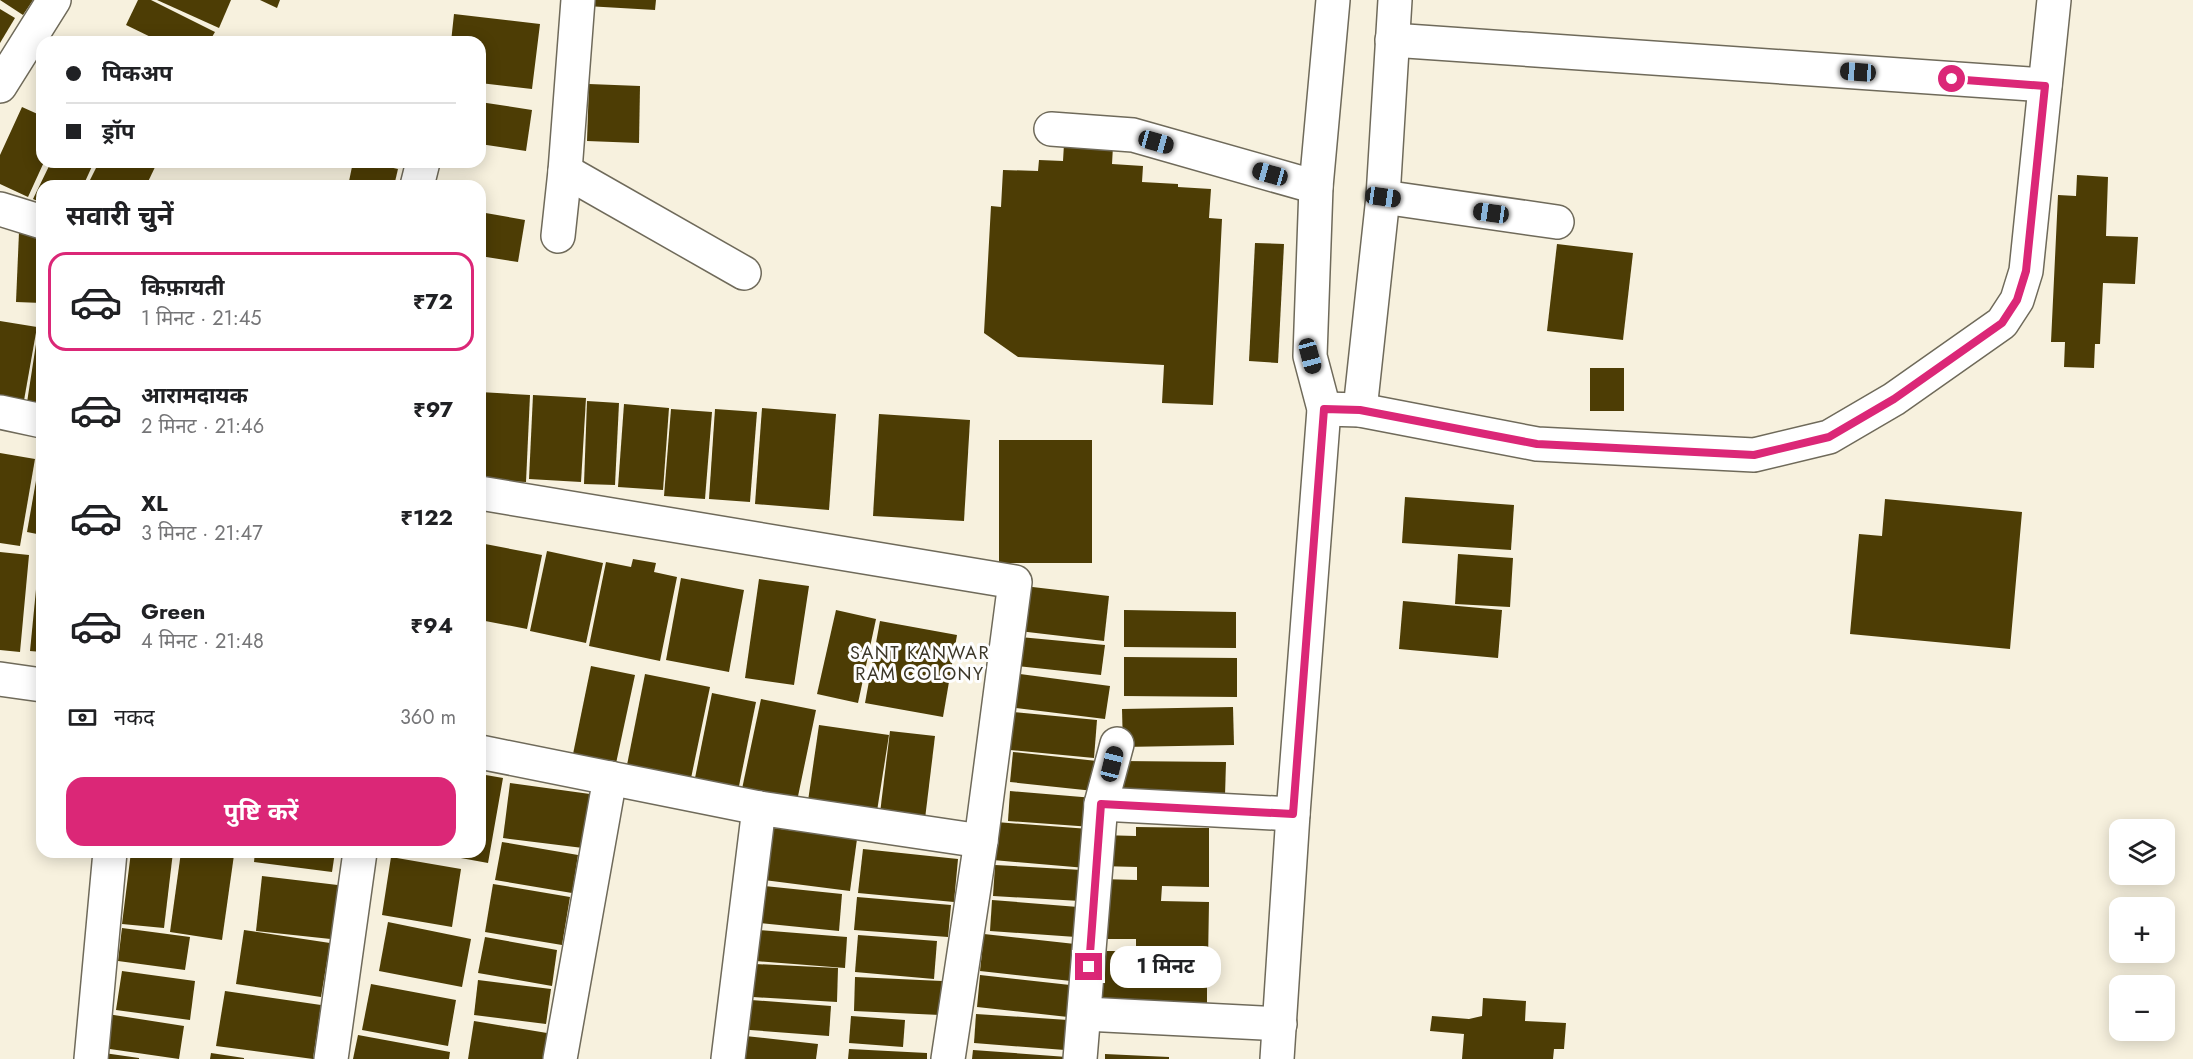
<!DOCTYPE html>
<html lang="hi">
<meta charset="utf-8">
<style>
body{margin:0;font-family:Jost,"Noto Sans Devanagari",sans-serif;background:#f2f2f2;color:#202124;height:100vh;display:flex;flex-direction:column;font-size:22px;white-space:nowrap}
*{box-sizing:border-box;margin:0}
p{font-size:20px;color:#757577}
.icon{flex:none;width:33px;height:33px;fill:none;stroke:currentColor;stroke-width:2;stroke-linecap:round;stroke-linejoin:round}
.map{position:relative;flex:1;overflow:hidden}
.panel{position:absolute;left:36px;top:180px;width:450px;height:678px;display:flex;flex-direction:column;background:#fff;border-radius:18px;box-shadow:0 3px 15px #0003}
.panel>*{flex:none}
.guide{position:absolute;left:36px;top:36px;width:450px;height:132px;border-radius:18px;box-shadow:0 3px 15px #0003;display:grid;align-content:center;height:132px;padding:0 30px;background:#fff}
.tools{position:absolute;left:2109px;top:819px;display:grid;gap:12px}
.tools a{display:grid;place-items:center;width:66px;height:66px;border-radius:12px;background:#fff;box-shadow:0 3px 15px #0003;font-size:30px}
.end{position:absolute;width:27px;height:27px;margin:-14px;border:8px solid #db2777;background:#fff;box-shadow:0 0 0 3px #fff}
.from{border-radius:50%}
.bubble{position:absolute;height:42px;border-radius:18px;background:#fff;box-shadow:0 3px 15px #0003;font-size:20px;font-weight:700;line-height:42px;text-align:center}
.car{position:absolute;width:18px;height:36px;margin:-18px -9px;border-radius:8px;box-shadow:0 0 4px 2px #0007;background:linear-gradient(#222 24%,#8ab4d8 0 40%,#222 0 76%,#8ab4d8 0 86%,#222 0)}
.guide b{display:flex;align-items:center;gap:21px;height:57px;font-size:22px}
.guide b+b{border-top:2px solid #e0e0e0}
.guide i{width:15px;height:15px;background:#202124}
ul{padding:0;list-style:none}
li{display:flex;align-items:center;gap:18px;height:99px;margin:0 12px 9px;padding:0 18px;border:3px solid transparent;border-radius:18px}
li div{flex:1}
li b{display:block;font-size:22px}
li em{font-style:normal;font-weight:700}
li.selected{border-color:#db2777}
li>.icon{width:54px;height:54px;stroke-width:1.5}
h2{padding:0 30px;font-size:27px;line-height:72px}
.pay{display:flex;align-items:center;gap:15px;height:66px;padding:0 30px;font-size:22px}
.pay p{margin-inline-start:auto}
.button{display:flex;gap:12px;margin-top:auto;padding:12px 30px}
.button a{flex:1;height:69px;border-radius:18px;background:#db2777;color:#fff;font-size:24px;font-weight:700;line-height:69px;text-align:center}
.map>svg:first-child{display:block}
</style>
<div class="map">
<svg width="2193" height="1059" viewBox="0 0 2193 1059">
<rect width="100%" height="100%" fill="#f7f1de"/>
<g fill="#4d3d05">
<polygon points="0,0 33,0 23,15"/>
<polygon points="138,0 151,0 215,32 209,42 161,42 126,25"/>
<polygon points="157,0 231,0 219,28"/>
<polygon points="260,0 280,0 277,8"/>
<polygon points="587,0 656,0 655,10 586,6"/>
<polygon points="0,9 15,18 0,43"/>
<polygon points="454,14 540,24 532,89 480,83 480,42 451,42"/>
<polygon points="589,84 640,86 639,143 587,141"/>
<polygon points="480,102 532,110 526,151 480,144"/>
<polygon points="22,107 42,116 42,162 44,162 28,197 0,184 0,155"/>
<polygon points="1064,144 1113,146 1112,164 1143,166 1142,182 1178,184 1178,187 1211,189 1209,218 1222,219 1213,405 1162,403 1164,365 1018,357 984,333 991,206 1001,207 1003,170 1038,171 1039,160 1063,161"/>
<polygon points="51,162 94,162 83,186 42,186 42,203 33,199"/>
<polygon points="99,162 149,162 156,165 146,186 87,186"/>
<polygon points="353,162 366,162 398,169 394,186 348,186"/>
<polygon points="2077,175 2108,177 2106,236 2138,237 2135,284 2103,283 2100,344 2095,344 2094,368 2064,367 2065,342 2051,342 2058,195 2076,196"/>
<polygon points="480,212 525,220 518,262 480,256"/>
<polygon points="19,232 42,233 42,303 16,302"/>
<polygon points="1255,243 1284,244 1278,363 1249,361"/>
<polygon points="1557,244 1633,253 1623,340 1547,331"/>
<polygon points="0,321 37,327 23,406 0,402"/>
<polygon points="38,331 42,331 42,411 26,409"/>
<rect x="1590" y="368" width="34" height="43"/>
<polygon points="480,392 530,395 526,482 480,480"/>
<polygon points="533,395 586,398 581,482 529,479"/>
<polygon points="587,401 619,403 615,485 584,484"/>
<polygon points="624,404 669,408 663,490 618,487"/>
<polygon points="762,408 836,414 829,510 755,504"/>
<polygon points="671,409 712,412 705,499 664,496"/>
<polygon points="715,409 757,412 750,502 709,499"/>
<polygon points="879,414 970,420 964,521 873,516"/>
<rect x="999" y="440" width="93" height="123"/>
<polygon points="0,453 35,459 20,546 0,543"/>
<polygon points="40,458 42,459 42,535 27,532"/>
<polygon points="1405,497 1514,505 1511,550 1402,543"/>
<polygon points="1885,499 2022,512 2010,649 1850,634 1859,534 1882,536"/>
<polygon points="480,543 542,555 527,629 480,620"/>
<polygon points="547,551 603,563 586,643 530,631"/>
<polygon points="0,552 29,555 20,652 0,650"/>
<polygon points="1458,554 1513,558 1510,607 1455,604"/>
<polygon points="39,559 42,559 42,652 30,651"/>
<polygon points="633,559 656,563 654,572 677,577 660,661 589,646 606,562 631,567"/>
<polygon points="681,578 744,590 729,672 666,660"/>
<polygon points="759,579 809,586 794,685 745,678"/>
<polygon points="1024,586 1109,596 1104,641 1019,631"/>
<polygon points="1403,601 1502,610 1498,658 1399,649"/>
<polygon points="836,610 876,619 858,703 817,694"/>
<polygon points="1124,610 1236,612 1236,648 1124,647"/>
<polygon points="880,621 957,635 943,717 865,703"/>
<polygon points="1020,637 1105,645 1101,675 1017,666"/>
<polygon points="1124,657 1237,658 1237,697 1124,696"/>
<polygon points="591,666 635,675 615,768 572,759"/>
<polygon points="645,674 710,687 690,783 626,770"/>
<polygon points="1020,674 1110,686 1105,719 1016,708"/>
<polygon points="712,693 756,702 738,791 694,783"/>
<polygon points="761,699 816,710 797,801 742,789"/>
<polygon points="1233,707 1234,745 1123,747 1122,709"/>
<polygon points="1014,712 1097,720 1094,758 1010,750"/>
<polygon points="819,725 889,735 877,811 808,801"/>
<polygon points="890,731 935,736 925,819 880,813"/>
<polygon points="1013,752 1097,761 1094,791 1010,782"/>
<polygon points="1121,761 1226,762 1225,796 1120,795"/>
<polygon points="480,774 503,778 488,863 439,854 439,852 480,852"/>
<polygon points="510,783 590,794 583,848 503,838"/>
<polygon points="1010,791 1094,798 1092,827 1008,821"/>
<polygon points="996,822 1089,829 1086,868 993,860"/>
<polygon points="1136,827 1209,828 1209,887 1162,886 1161,901 1209,902 1208,961 1173,961 1173,955 1158,955 1158,978 1172,978 1172,972 1207,973 1207,1010 1099,1008 1099,951 1136,951 1136,939 1099,939 1100,879 1137,880 1137,867 1100,866 1100,835 1136,836"/>
<polygon points="773,828 857,839 850,891 756,879"/>
<polygon points="502,842 578,855 572,893 495,880"/>
<polygon points="863,849 958,859 954,902 858,893"/>
<polygon points="131,852 173,852 164,928 122,924"/>
<polygon points="181,852 212,852 234,855 222,940 170,932"/>
<polygon points="255,852 335,852 332,872 254,862"/>
<polygon points="391,857 461,869 452,927 382,915"/>
<polygon points="995,865 1082,870 1080,901 993,896"/>
<polygon points="262,876 346,886 340,940 256,931"/>
<polygon points="493,884 570,897 562,945 485,932"/>
<polygon points="755,885 842,894 839,931 751,922"/>
<polygon points="857,897 951,905 948,937 854,930"/>
<polygon points="992,900 1078,907 1076,937 990,931"/>
<polygon points="388,922 471,939 462,987 379,971"/>
<polygon points="122,928 190,937 185,970 118,961"/>
<polygon points="244,930 330,943 321,997 236,984"/>
<polygon points="759,930 847,937 845,968 756,961"/>
<polygon points="984,934 1075,944 1071,981 980,971"/>
<polygon points="858,935 937,941 934,979 855,972"/>
<polygon points="485,937 557,950 552,986 478,973"/>
<polygon points="755,964 838,968 837,1002 753,997"/>
<polygon points="122,971 195,981 190,1020 116,1010"/>
<polygon points="980,975 1070,985 1068,1017 977,1007"/>
<polygon points="855,977 942,981 940,1015 854,1011"/>
<polygon points="478,980 551,989 546,1024 474,1015"/>
<polygon points="371,984 456,1000 448,1046 362,1030"/>
<polygon points="225,991 321,1005 313,1059 216,1046"/>
<polygon points="1483,998 1526,1001 1525,1021 1566,1023 1564,1049 1554,1049 1553,1059 1462,1059 1464,1034 1430,1031 1432,1016 1469,1019 1482,1016"/>
<polygon points="738,999 831,1006 829,1036 736,1029"/>
<polygon points="101,1013 184,1026 179,1059 96,1047"/>
<polygon points="976,1014 1068,1020 1065,1050 974,1043"/>
<polygon points="851,1016 905,1020 903,1047 849,1043"/>
<polygon points="474,1021 553,1034 549,1059 468,1059"/>
<polygon points="358,1035 450,1052 449,1059 353,1059"/>
<polygon points="736,1035 818,1044 816,1059 733,1059"/>
<polygon points="849,1049 927,1053 927,1059 848,1059"/>
<polygon points="973,1050 1067,1057 1067,1059 972,1059"/>
<polygon points="104,1053 139,1058 139,1059 103,1059"/>
<polygon points="211,1053 244,1058 244,1059 210,1059"/>
<polygon points="1105,1054 1169,1057 1169,1059 1105,1059"/>
</g>
<g fill="none" stroke-linecap="round" stroke-linejoin="round">
<defs>
<g id="minor">
<polyline points="1392,40 2045,85"/>
<polyline points="0,86 54,0"/>
<polyline points="1051,129 1133,135 1316,187"/>
<polyline points="565,171 744,273"/>
<polyline points="417,186 423,162"/>
<polyline points="1383,197 1557,222"/>
<polyline points="0,209 42,222"/>
<polyline points="558,236 565,171 578,0"/>
<polyline points="1324,409 1360,410 1537,444 1754,455 1829,437 1894,399 2002,323 2017,300 2026,271 2054,0"/>
<polyline points="1360,410 1383,197 1395,0"/>
<polyline points="0,412 42,421"/>
<polyline points="480,493 1015,582 981,841 948,1059"/>
<polyline points="0,679 42,685"/>
<polyline points="480,752 759,808 981,841"/>
<polyline points="1101,804 1293,814"/>
<polyline points="1085,1014 1280,1024"/>
<polyline points="91,1059 110,852"/>
<polyline points="331,1059 360,852"/>
<polyline points="560,1059 610,778"/>
<polyline points="728,1059 759,808"/>
<polyline points="1080,1059 1101,804 1117,744"/>
<polyline points="1277,1059 1293,814 1324,409 1310,356 1316,187 1333,0"/>
</g>
</defs>
<use href="#minor" stroke="#6f6a5a" stroke-width="36"/>
<use href="#minor" stroke="#fff" stroke-width="33"/>
</g>
<g fill="none" stroke-linecap="round" stroke-linejoin="round">
<polyline stroke="#db2777" stroke-width="8" points="1089,967 1101,804 1293,814 1324,409 1360,410 1537,444 1754,455 1829,437 1894,399 2002,323 2017,300 2026,271 2045,86 1952,79"/>
</g>
<g text-anchor="middle" stroke-width="6" stroke-linejoin="round" paint-order="stroke">
<g font-size="18" letter-spacing="1.5" fill="#3c3728" stroke="#fefefe">
<text x="920" y="659">SANT KANWAR<tspan x="920" dy="21">RAM COLONY</tspan></text>
</g>
</g>
</svg>
<div class="tools">
<a><svg class="icon" aria-label="layers" viewBox="0 0 24 24"><path d="M12 4l9 5-9 5-9-5zM3 14l9 5 9-5"/></svg></a>
<a>+</a>
<a>−</a>
</div>
<i class="end from" style="left:1952px;top:79px"></i>
<i class="end" style="left:1089px;top:967px"></i>
<div class="bubble" style="left:1110px;top:946px;width:111px">1 मिनट</div>
<i class="car" style="left:1858px;top:72px;rotate:274deg"></i>
<i class="car" style="left:1156px;top:142px;rotate:106deg"></i>
<i class="car" style="left:1270px;top:174px;rotate:286deg"></i>
<i class="car" style="left:1383px;top:197px;rotate:98deg"></i>
<i class="car" style="left:1491px;top:213px;rotate:278deg"></i>
<i class="car" style="left:1310px;top:356px;rotate:165deg"></i>
<i class="car" style="left:1112px;top:764px;rotate:14deg"></i>
<div class="guide">
<b><i class="from"></i>पिकअप</b>
<b><i></i>ड्रॉप</b>
</div>
<section class="panel">
<h2>सवारी चुनें</h2>
<ul>
<li class="selected"><svg class="icon" aria-label="car" viewBox="0 0 24 24"><path d="M5 17H2v-5l4-1 3-4h7l3 4 3 1v5h-3M9 17h6M6 11h13"/><circle cx="7" cy="17" r="2"/><circle cx="17" cy="17" r="2"/></svg><div><b>किफ़ायती</b><p>1 मिनट · 21:45</p></div><em>₹72</em></li>
<li><svg class="icon" aria-label="car" viewBox="0 0 24 24"><path d="M5 17H2v-5l4-1 3-4h7l3 4 3 1v5h-3M9 17h6M6 11h13"/><circle cx="7" cy="17" r="2"/><circle cx="17" cy="17" r="2"/></svg><div><b>आरामदायक</b><p>2 मिनट · 21:46</p></div><em>₹97</em></li>
<li><svg class="icon" aria-label="car" viewBox="0 0 24 24"><path d="M5 17H2v-5l4-1 3-4h7l3 4 3 1v5h-3M9 17h6M6 11h13"/><circle cx="7" cy="17" r="2"/><circle cx="17" cy="17" r="2"/></svg><div><b>XL</b><p>3 मिनट · 21:47</p></div><em>₹122</em></li>
<li><svg class="icon" aria-label="car" viewBox="0 0 24 24"><path d="M5 17H2v-5l4-1 3-4h7l3 4 3 1v5h-3M9 17h6M6 11h13"/><circle cx="7" cy="17" r="2"/><circle cx="17" cy="17" r="2"/></svg><div><b>Green</b><p>4 मिनट · 21:48</p></div><em>₹94</em></li>
</ul>
<div class="pay"><svg class="icon" aria-label="cash" viewBox="0 0 24 24"><path d="M3 7h18v10H3z"/><circle cx="12" cy="12" r="2"/></svg>नकद<p>360 m</p></div>
<div class="button"><a>पुष्टि करें</a></div>
</section>
</div>
